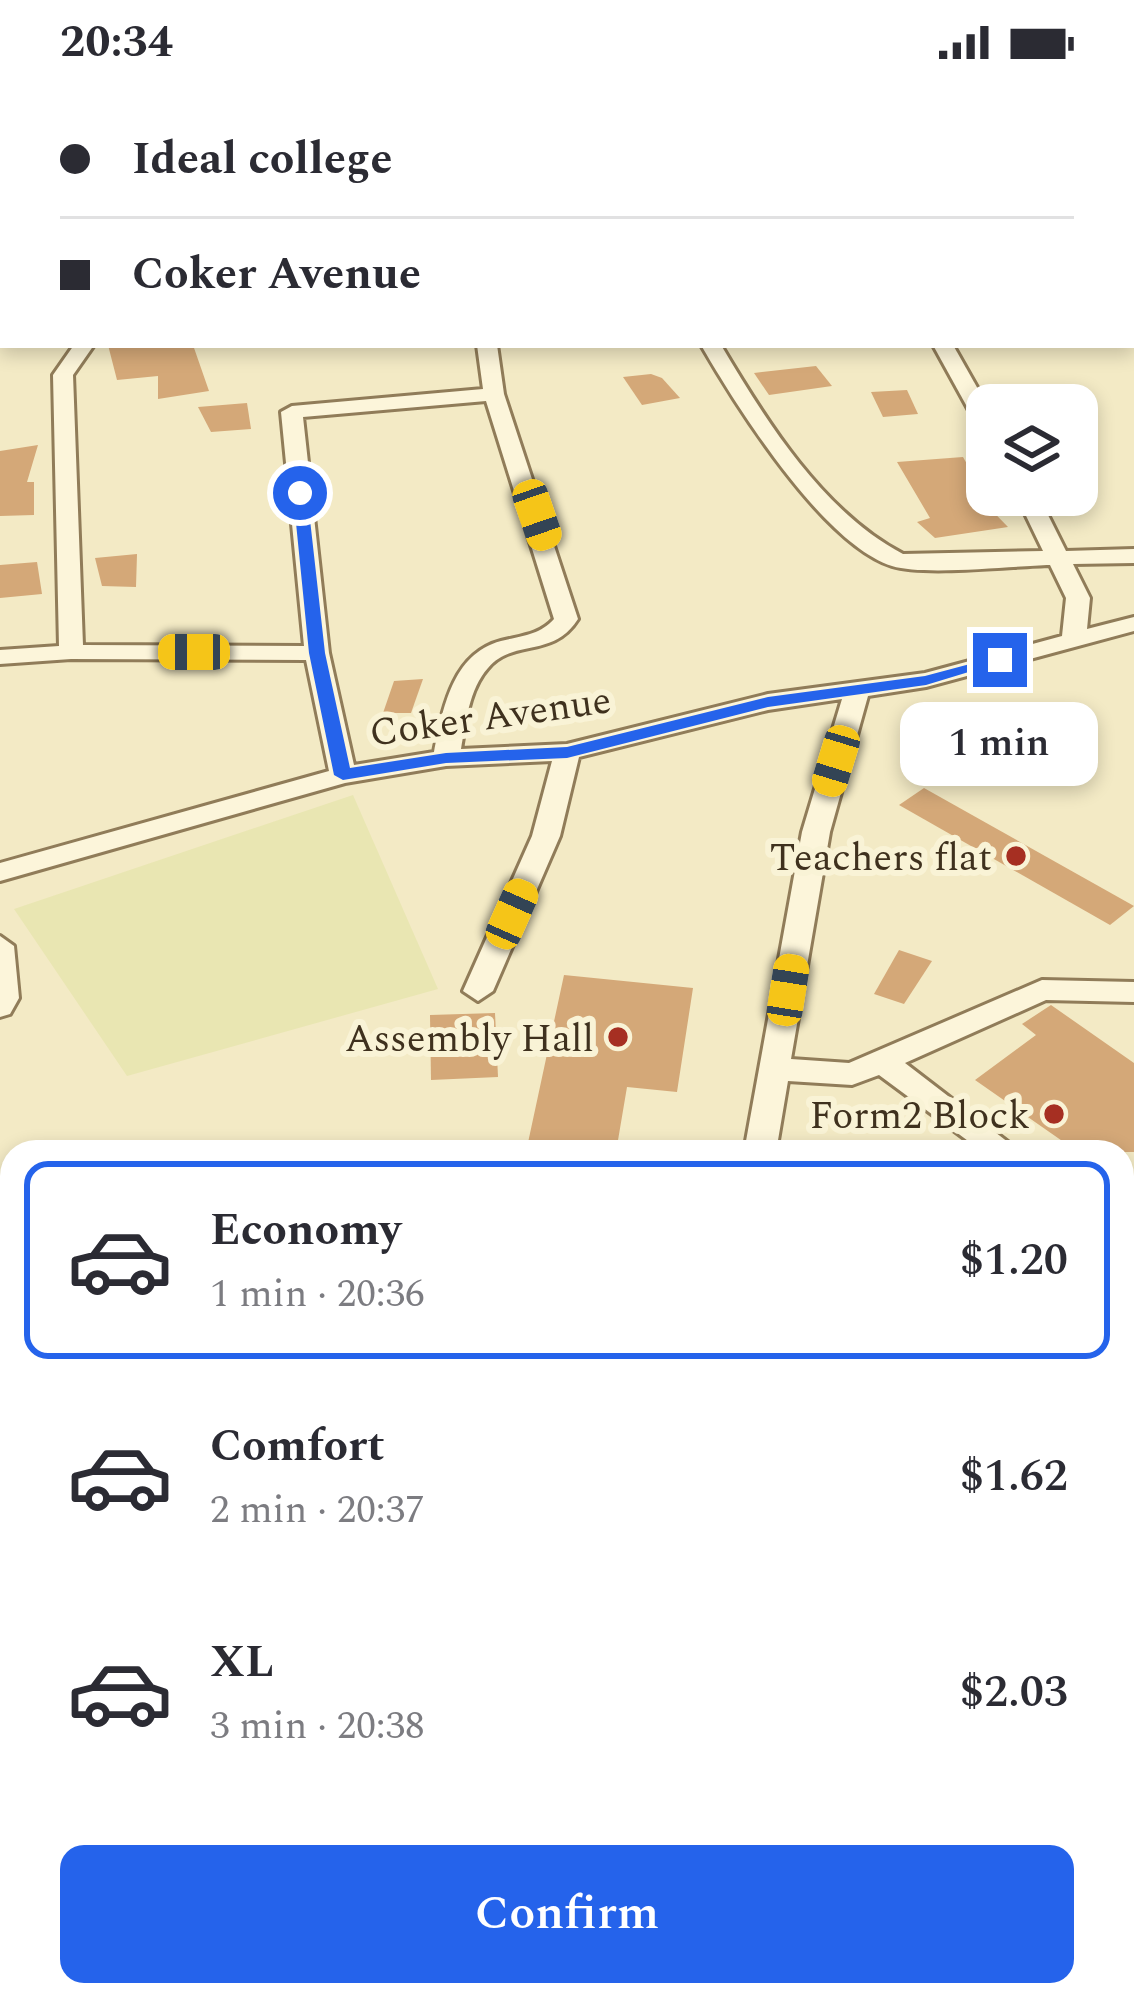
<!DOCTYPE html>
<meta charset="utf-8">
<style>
body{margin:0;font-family:Spectral,serif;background:#f2f2f3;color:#2b2b33;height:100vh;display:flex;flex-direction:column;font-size:45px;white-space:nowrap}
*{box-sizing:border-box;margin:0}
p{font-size:39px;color:#7c7c81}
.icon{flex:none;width:66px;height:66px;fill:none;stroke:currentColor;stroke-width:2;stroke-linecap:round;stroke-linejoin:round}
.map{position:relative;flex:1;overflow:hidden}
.drawer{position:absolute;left:0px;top:1056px;width:1134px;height:867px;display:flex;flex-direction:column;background:#fff;border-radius:36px 36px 0 0;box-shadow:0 6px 18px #0003}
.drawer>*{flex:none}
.banner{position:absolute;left:0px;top:0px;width:1134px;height:264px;box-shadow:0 6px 18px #0003;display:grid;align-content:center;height:264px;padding:0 60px;background:#fff}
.controls{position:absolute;left:966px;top:300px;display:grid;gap:24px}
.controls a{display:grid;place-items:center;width:132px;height:132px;border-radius:24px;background:#fff;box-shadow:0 6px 18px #0003;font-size:60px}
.end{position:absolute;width:54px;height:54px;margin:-27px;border:15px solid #2563eb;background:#fff;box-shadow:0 0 0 6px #fff}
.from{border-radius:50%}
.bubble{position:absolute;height:84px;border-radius:24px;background:#fff;box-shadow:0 6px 18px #0003;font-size:39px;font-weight:600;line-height:84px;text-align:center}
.car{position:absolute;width:36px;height:72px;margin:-36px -18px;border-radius:15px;box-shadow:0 0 9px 3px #0007;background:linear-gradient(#f5c518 24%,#345 0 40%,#f5c518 0 76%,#345 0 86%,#f5c518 0)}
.banner b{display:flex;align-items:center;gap:42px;height:114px;font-size:45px}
.banner b+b{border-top:3px solid #e1e1e2}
.banner i{width:30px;height:30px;background:#2b2b33}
ul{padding:21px 0 0;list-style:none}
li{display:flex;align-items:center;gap:36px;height:198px;margin:0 24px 18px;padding:0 36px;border:6px solid transparent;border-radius:24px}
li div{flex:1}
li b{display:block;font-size:45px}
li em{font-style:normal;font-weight:600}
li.selected{border-color:#2563eb}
li>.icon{width:108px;height:108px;stroke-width:1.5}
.primary-button{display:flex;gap:24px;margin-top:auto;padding:24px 60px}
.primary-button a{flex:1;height:138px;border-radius:24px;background:#2563eb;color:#fff;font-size:48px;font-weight:600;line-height:138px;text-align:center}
.status{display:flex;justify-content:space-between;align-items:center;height:84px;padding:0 60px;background:#fff;direction:ltr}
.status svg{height:33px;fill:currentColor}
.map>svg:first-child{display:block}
</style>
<div class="status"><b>20:34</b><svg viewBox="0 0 49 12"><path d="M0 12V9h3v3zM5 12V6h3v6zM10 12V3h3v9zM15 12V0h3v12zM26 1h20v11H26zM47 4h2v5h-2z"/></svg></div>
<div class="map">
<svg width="1134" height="1921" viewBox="0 0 1134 1921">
<rect width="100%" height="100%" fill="#f3eac5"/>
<polygon fill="#e9e6b2" points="353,711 438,905 127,992 14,825"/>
<polygon fill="#c5d298" points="52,1911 448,1911 401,1921 52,1921"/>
<g fill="#d4a878">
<polygon points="108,261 193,261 209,307 158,315 158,292 117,296"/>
<polygon points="816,282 832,302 769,311 754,289"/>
<polygon points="651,290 662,294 680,314 642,321 623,293"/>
<polygon points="907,306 918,330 883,333 871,308"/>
<polygon points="247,319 251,345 211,348 198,323"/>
<polygon points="38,361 27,398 34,398 34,431 0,432 0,367"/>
<polygon points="963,373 979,401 968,402 1008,443 935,454 917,438 930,434 897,378"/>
<polygon points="137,470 136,503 102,502 95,474"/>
<polygon points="37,478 42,510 0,514 0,481"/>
<polygon points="423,595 411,629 383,629 394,597"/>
<polygon points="924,704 1134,822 1110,841 899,721"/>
<polygon points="899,866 932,877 904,920 874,910"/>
<polygon points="564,891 693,904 677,1008 627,1003 616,1068 526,1068"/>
<polygon points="1051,921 1134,979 1134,1068 1078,1068 975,996 1036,951 1022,940"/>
<polygon points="495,929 498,993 431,996 430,931"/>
</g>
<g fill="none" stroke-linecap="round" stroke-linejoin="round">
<defs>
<g id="minor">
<polygon points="125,0 145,0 147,3 127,3"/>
<polygon points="483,0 500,0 502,3 485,3"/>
<polygon points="742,0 785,0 787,3 744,3"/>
<polygon points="965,0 985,0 987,3 967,3"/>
<rect x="1131" y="71" width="3" height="11"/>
<polygon points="0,72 3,72 0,84"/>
<rect x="0" y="159" width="3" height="12"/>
<rect x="1131" y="180" width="3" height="12"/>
<polygon points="1131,223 1134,224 1134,240 1131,239"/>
<rect x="0" y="248" width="3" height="12"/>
<path d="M74,261H94L73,291L83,561L304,562L281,328L292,322L483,305L477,261H497L504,310L578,535C553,575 513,554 488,584C469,605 466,638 461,665L567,660L768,610L925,589L1062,552L1066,514L1050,481C1013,482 924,492 892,482C823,460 737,323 701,261H721C766,337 823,428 903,470L1043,467L1016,411H1038L1066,467L1134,465V479L1073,480L1090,514L1087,545L1134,533V547L926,603L868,612L830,748L791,975L849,979L1042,896L1134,898V918L1046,916L905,979L1021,1068H983L879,991L852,1001L788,997L776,1068H744L802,748L842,615L768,626L579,673L560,752L493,907L478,917L463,907L532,752L552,677L446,682L345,699L0,797V779L329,687L306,576L71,575L0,580V566L59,562L53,291ZM486,317L554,535C540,551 521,552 501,557C452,570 443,625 434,668L354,681L329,569L303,333Z"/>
<polygon points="933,261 953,261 987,321 987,345 976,339"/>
<polygon points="0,852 14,862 19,914 10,930 0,933"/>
</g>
<rect id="highway" x="0" y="39" width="3" height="16"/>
</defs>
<use href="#minor" stroke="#907c59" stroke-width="6"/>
<use href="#highway" stroke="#5e492d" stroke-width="6"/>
<use href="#minor" fill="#fcf5da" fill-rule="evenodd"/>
<use href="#highway" fill="#e9b54f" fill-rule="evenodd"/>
</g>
<polygon fill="#2563eb" points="300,404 307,409 325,569 350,684 446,669 567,663 768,613 925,592 1000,572 1008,576 926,601 768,623 567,674 446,679 343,696 334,691 309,569 293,409"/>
<g fill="#a62f22" stroke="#f9f3d6" stroke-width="4.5">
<circle cx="1016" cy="772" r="12"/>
<circle cx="618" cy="953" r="12"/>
<circle cx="1054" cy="1030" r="12"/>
</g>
<g text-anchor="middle" stroke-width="12" stroke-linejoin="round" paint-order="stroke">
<g font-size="39" fill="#3f311e" stroke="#f9f3d6">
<text transform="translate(490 631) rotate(-8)" y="14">Coker Avenue</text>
</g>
<g font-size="39" fill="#3f311e" stroke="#f9f3d6" text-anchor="end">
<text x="992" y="786">Teachers flat</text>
<text x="594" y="967">Assembly Hall</text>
<text x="1030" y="1044">Form2 Block</text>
</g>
</g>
</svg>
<div class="controls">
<a><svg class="icon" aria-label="layers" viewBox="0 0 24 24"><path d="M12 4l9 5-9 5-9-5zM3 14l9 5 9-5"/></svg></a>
</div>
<i class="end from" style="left:300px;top:409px"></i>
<i class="end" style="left:1000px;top:576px"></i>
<div class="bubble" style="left:900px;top:618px;width:198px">1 min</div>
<i class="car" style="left:537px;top:431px;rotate:161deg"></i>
<i class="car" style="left:194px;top:568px;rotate:270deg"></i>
<i class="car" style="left:836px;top:677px;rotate:197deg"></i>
<i class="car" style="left:512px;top:830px;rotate:24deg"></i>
<i class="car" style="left:788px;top:906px;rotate:9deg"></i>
<div class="banner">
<b><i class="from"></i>Ideal college</b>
<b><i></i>Coker Avenue</b>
</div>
<section class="drawer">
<ul>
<li class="selected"><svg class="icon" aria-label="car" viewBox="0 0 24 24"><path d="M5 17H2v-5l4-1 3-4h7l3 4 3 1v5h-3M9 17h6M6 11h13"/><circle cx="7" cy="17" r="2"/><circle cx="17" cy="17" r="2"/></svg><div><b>Economy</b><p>1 min · 20:36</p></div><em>$1.20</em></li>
<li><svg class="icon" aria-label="car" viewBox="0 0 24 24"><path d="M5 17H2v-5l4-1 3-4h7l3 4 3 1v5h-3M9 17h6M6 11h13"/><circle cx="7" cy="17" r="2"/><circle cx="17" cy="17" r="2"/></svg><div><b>Comfort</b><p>2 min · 20:37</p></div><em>$1.62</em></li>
<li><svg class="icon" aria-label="car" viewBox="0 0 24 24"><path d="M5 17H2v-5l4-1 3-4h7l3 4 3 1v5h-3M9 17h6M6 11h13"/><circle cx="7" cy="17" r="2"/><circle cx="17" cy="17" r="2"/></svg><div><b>XL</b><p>3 min · 20:38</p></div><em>$2.03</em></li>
</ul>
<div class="primary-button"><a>Confirm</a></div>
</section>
</div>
